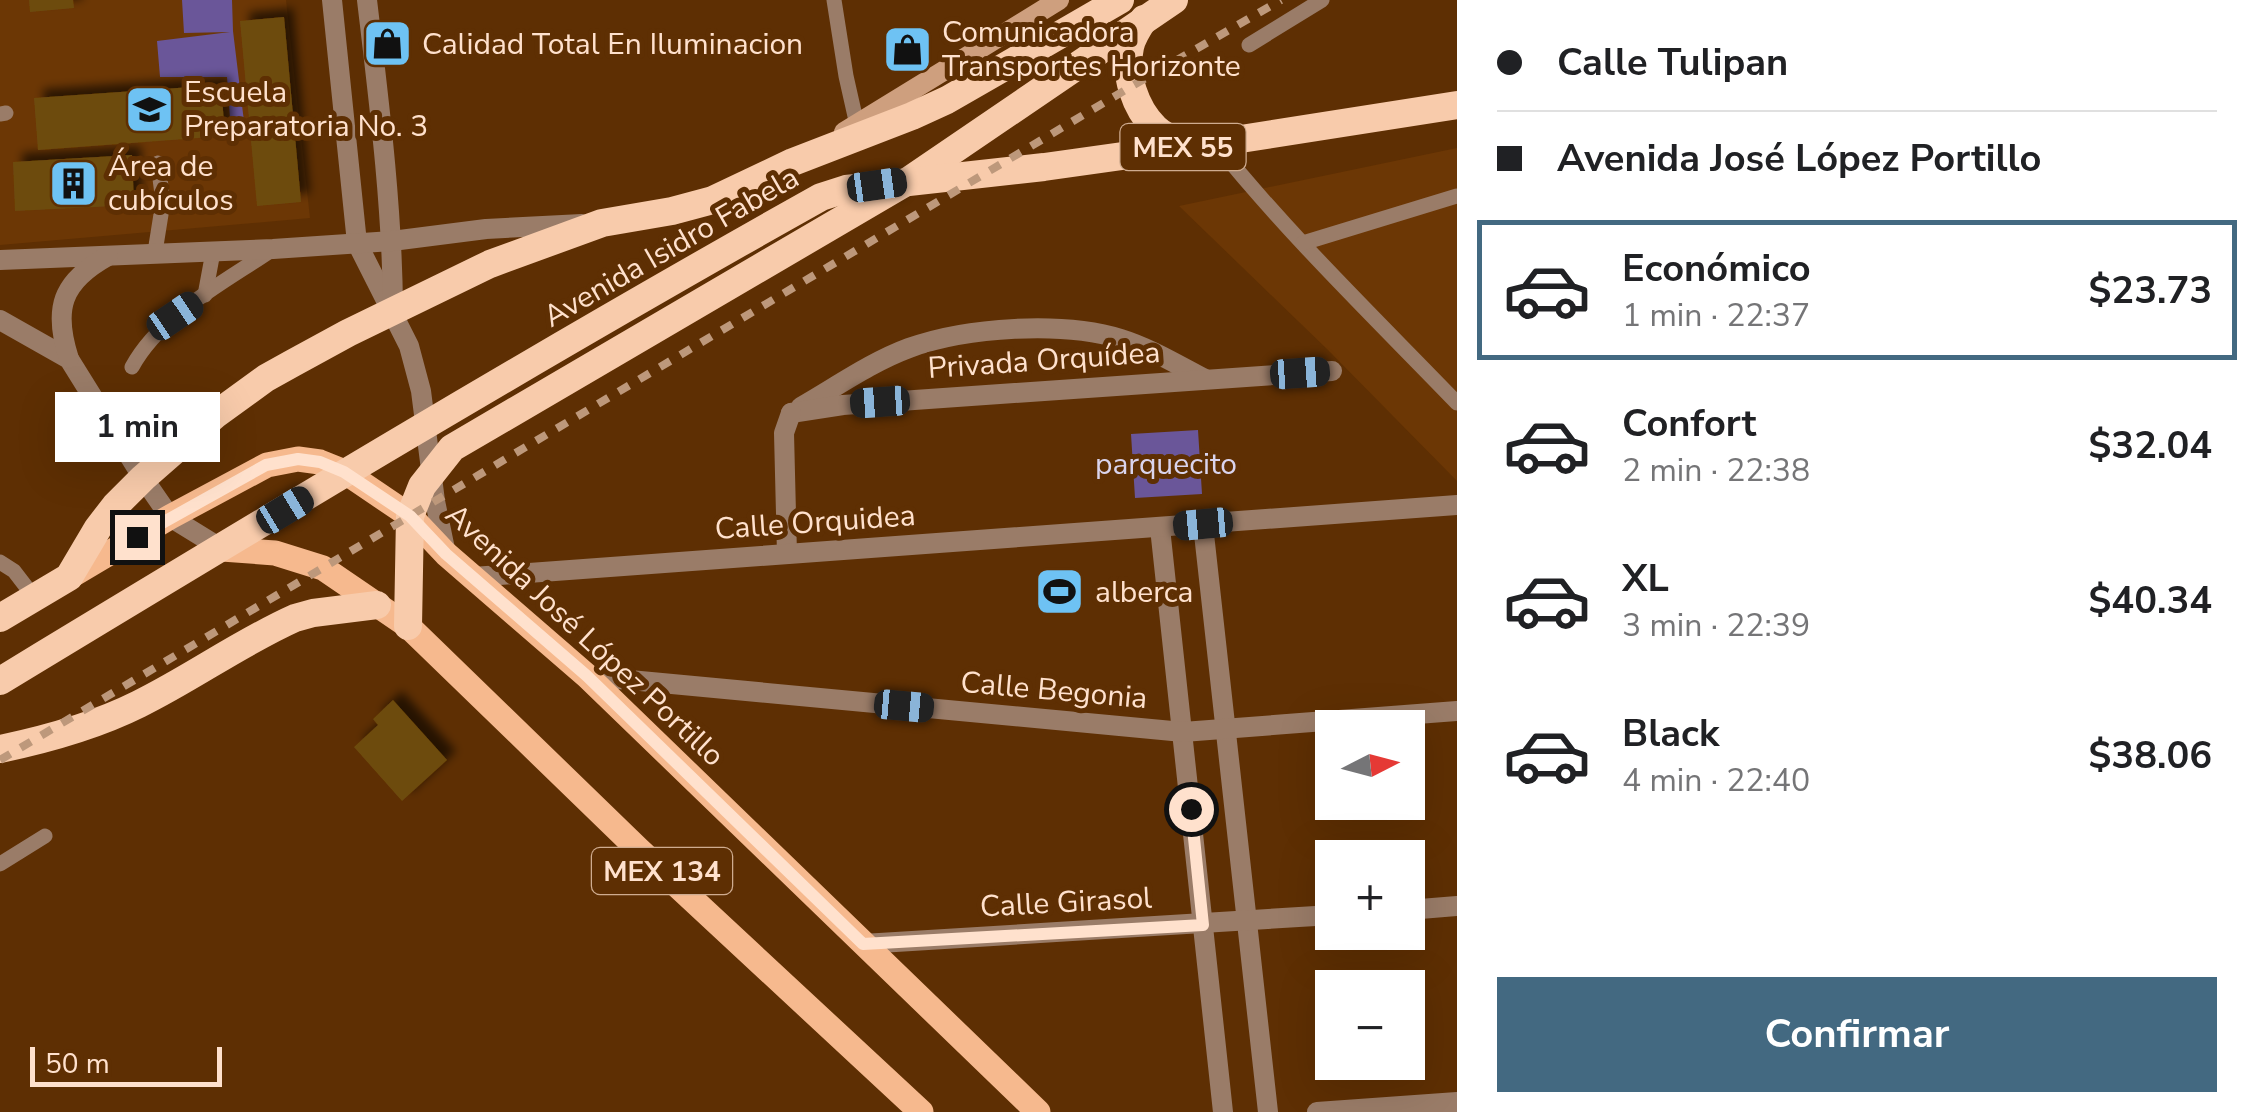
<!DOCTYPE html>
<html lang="es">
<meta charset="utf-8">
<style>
body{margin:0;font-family:"Nunito Sans",sans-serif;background:#f6f6f6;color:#202124;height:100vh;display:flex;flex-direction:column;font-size:38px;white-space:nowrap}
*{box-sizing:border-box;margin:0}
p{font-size:32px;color:#757577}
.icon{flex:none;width:55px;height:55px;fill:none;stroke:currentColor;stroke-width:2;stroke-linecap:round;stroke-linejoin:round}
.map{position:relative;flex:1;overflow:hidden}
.sheet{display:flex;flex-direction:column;background:#fff;width:800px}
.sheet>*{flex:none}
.hud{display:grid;align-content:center;height:220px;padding:0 40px;background:#fff}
.needle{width:65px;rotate:84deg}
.buttons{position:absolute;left:1315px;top:710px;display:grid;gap:20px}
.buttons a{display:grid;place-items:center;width:110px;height:110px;border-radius:0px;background:#fff;box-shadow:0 10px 40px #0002;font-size:50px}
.scale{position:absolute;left:30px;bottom:25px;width:192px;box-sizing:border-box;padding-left:10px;border:5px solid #ffe1cd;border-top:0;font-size:28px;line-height:35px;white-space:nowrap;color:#ffe1cd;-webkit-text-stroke:8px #5e2f03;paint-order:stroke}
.end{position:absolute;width:45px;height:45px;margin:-22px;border:12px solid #ffe1cd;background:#111;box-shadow:0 0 0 5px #111}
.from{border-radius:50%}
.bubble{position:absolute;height:70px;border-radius:0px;background:#fff;box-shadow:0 10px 40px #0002;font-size:32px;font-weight:700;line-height:70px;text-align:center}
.car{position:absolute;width:30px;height:60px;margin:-30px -15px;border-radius:12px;box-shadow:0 0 8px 2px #0007;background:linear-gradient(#222 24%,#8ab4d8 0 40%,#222 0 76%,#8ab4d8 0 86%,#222 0)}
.hud b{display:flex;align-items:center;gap:35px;height:95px;font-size:38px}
.hud b+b{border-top:2px solid #e0e0e0}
.hud i{width:25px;height:25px;background:#202124}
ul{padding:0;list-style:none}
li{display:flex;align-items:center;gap:30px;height:140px;margin:0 20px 15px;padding:0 20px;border:5px solid transparent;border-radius:0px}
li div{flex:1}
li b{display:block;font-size:38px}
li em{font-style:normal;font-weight:700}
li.selected{border-color:#436981}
li>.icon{width:90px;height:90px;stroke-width:1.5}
.button{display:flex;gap:20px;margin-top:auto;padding:20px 40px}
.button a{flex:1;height:115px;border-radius:0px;background:#436981;color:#fff;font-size:40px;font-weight:700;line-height:115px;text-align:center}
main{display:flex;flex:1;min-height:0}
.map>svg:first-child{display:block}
</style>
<main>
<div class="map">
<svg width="1457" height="1112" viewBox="0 0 1457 1112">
<defs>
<filter id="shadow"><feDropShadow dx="9" dy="-9" stdDeviation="5" flood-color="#0009"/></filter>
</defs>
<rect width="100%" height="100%" fill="#5e2f03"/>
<g fill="#6c3705">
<polygon points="0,0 286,0 310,218 0,245"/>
<polygon points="1457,148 1457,481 1328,350 1179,206"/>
</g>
<g fill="#6a5699">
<polygon points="182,0 232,0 233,31 246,138 231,132 227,77 160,77 157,41 230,32 184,33"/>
<polygon points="1198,430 1202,494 1135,498 1131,434"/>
</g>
<g fill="#6d4b0e" filter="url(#shadow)">
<polygon points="29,0 73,0 74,8 30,12"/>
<polygon points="284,17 301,202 257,206 240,21"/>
<polygon points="221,85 225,136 38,150 34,98"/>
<polygon points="132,155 134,205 15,211 13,162"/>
<polygon points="393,700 447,760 402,801 354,747 378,725 373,719"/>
</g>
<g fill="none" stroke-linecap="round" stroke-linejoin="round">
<g stroke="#9a7c68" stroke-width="15">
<polyline points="834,0 846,76 857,125"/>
<polyline points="1249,45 1322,0"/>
<polyline points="0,114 6,113"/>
<path d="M1215,143C1289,235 1375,318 1457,403"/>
<polyline points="1303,243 1457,196"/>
<polyline points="155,252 163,202 158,163"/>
<polyline points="205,295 213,252"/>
<path d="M132,367C160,315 225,282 273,249"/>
<polyline points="0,562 14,571 34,597"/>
<polyline points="0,864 45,836"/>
</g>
<g stroke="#9a7c68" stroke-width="20">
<polyline points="332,0 357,243 409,346 421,391 435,501 446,554"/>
<path d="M367,0C379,102 392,204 393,307"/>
<polyline points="0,260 273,249 392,241 486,229 582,224"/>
<polyline points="0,320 69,359 143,478 170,517 222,549"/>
<path d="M69,359C53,309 61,282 108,256"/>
<path d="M801,407C836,387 871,362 909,348C967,327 1062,321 1121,339C1150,348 1178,365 1205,379"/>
<polyline points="791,413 843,405 1332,371"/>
<polyline points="1203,525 1268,1112"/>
<polyline points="1160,528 1223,1112"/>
<polyline points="787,554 784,433 791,413"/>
<polyline points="473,577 1457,505"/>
<polyline points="587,676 1183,732 1457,711"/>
<polyline points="1408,910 1457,906"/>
<polyline points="863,944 1332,915"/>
<polyline points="1317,1112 1457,1102"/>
</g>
<polyline stroke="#ce9f7e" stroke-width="20" points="844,132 1059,0"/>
<g stroke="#f6b98e" stroke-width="25">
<polyline points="222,549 275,553 323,568 408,626 638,849 921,1112"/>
<polyline points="69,577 170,517 267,465 298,459 320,462 345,472 410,516 446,554 587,676 1038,1112"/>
</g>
<g stroke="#f8cbab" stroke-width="28">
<path d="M1144,19C1138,28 1132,37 1130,47C1124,75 1135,108 1155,128C1164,137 1177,141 1189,147"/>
<polyline points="0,618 69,577 98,528 115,506 143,478 215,415 266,378 293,363 348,333 490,264 602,223 672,211 713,200 793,162 912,116 947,100 1120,0"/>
<polyline points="408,626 410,516 422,486 452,448 908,181 1174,0"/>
<path d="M0,681C272,516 544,352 821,197L846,189L1044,167L1215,143L1457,105"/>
<path d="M0,749C48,739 95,726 139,704C192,678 241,642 295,618L313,613L377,605"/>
</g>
<polyline stroke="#bd987b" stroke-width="8" stroke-dasharray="12 12" stroke-linecap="butt" points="0,760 1132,86 1281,0"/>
</g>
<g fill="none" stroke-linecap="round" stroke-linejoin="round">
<polyline stroke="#ffe1cd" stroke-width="12" points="137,537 266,465 298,459 320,462 344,472 410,516 446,554 587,676 863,944 1203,925 1191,809"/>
</g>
<defs>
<symbol id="shop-square" viewBox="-11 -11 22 22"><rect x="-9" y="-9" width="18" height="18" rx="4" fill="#6ec2f3" stroke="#5e2f03"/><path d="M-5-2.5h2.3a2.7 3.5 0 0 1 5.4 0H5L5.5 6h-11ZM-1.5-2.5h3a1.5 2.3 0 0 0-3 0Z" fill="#111"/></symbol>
<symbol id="school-square" viewBox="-11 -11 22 22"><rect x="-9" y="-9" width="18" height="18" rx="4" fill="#6ec2f3" stroke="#5e2f03"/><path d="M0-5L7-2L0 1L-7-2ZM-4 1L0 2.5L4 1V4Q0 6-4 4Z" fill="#111"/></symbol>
<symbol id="building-square" viewBox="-11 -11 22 22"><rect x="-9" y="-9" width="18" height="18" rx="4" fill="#6ec2f3" stroke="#5e2f03"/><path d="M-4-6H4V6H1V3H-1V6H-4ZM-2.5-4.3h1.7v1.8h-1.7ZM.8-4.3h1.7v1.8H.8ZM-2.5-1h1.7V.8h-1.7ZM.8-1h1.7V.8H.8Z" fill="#111"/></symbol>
<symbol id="stadium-square" viewBox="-11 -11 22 22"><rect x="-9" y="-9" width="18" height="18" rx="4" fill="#6ec2f3" stroke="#5e2f03"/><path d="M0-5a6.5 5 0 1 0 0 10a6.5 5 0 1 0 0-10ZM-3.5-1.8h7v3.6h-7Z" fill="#111"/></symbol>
</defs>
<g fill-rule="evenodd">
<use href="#shop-square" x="360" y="16" width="55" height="55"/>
<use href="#shop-square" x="880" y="22" width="55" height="55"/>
<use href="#school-square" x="122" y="82" width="55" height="55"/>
<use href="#building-square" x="46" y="156" width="55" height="55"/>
<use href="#stadium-square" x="1032" y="564" width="55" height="55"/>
</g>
<g text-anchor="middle" stroke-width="10" stroke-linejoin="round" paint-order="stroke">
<g fill="#5e2f03" stroke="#cfac90" stroke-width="2.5">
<rect x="1120.5" y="124" width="125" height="46" rx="8"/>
<rect x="592" y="848" width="140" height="46" rx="8"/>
</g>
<g font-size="28" font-weight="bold" fill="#ffe1cd">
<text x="1183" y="157">MEX 55</text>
<text x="662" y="881">MEX 134</text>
</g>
<g font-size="30" fill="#ffe1cd" stroke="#5e2f03" text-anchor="start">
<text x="942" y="42">Comunicadora<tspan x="942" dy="34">Transportes Horizonte</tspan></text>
<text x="422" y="54">Calidad Total En Iluminacion</text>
<text x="184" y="102">Escuela<tspan x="184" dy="34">Preparatoria No. 3</tspan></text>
<text x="108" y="176">Área de<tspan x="108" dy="34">cubículos</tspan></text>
<text x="1095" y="602">alberca</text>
</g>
<g font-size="30" fill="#ffe1cd" stroke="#5e2f03">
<text transform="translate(671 247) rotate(-30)" y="10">Avenida Isidro Fabela</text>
<text transform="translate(1044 360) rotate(-4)" y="10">Privada Orquídea</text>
<text transform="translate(815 522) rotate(-4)" y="10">Calle Orquidea</text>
<text transform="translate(585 635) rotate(43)" y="10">Avenida José López Portillo</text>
<text transform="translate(1054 690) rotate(5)" y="10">Calle Begonia</text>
<text transform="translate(1066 902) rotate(-3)" y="10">Calle Girasol</text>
</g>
<g font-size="30" fill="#dad4ed" stroke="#5e2f03">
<text x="1166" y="474">parquecito</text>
</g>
</g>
</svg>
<div class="buttons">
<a><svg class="needle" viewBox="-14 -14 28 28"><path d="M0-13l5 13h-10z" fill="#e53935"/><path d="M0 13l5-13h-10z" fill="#757577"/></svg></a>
<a>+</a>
<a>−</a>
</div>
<div class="scale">50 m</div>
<i class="end from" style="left:1191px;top:809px"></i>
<i class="end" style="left:137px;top:537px"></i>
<div class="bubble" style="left:55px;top:392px;width:165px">1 min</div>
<i class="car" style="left:877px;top:185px;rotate:82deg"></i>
<i class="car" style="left:175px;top:316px;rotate:56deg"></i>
<i class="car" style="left:1300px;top:373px;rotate:86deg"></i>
<i class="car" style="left:880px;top:402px;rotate:266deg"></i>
<i class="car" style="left:285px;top:510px;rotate:59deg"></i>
<i class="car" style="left:1203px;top:524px;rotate:265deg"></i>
<i class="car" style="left:904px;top:706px;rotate:95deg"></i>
</div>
<section class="sheet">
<div class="hud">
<b><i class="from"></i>Calle Tulipan</b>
<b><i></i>Avenida José López Portillo</b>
</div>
<ul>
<li class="selected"><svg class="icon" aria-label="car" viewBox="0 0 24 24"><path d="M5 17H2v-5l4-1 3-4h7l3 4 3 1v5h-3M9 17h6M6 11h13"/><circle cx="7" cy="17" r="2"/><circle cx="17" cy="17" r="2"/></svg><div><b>Económico</b><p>1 min · 22:37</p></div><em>$23.73</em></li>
<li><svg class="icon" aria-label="car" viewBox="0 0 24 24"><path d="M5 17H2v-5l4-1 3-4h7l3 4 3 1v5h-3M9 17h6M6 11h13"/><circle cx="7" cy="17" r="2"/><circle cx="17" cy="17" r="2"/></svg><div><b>Confort</b><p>2 min · 22:38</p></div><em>$32.04</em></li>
<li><svg class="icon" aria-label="car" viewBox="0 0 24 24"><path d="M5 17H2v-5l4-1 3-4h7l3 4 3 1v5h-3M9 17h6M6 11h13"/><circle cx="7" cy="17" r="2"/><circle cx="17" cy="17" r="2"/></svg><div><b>XL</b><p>3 min · 22:39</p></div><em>$40.34</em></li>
<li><svg class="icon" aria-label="car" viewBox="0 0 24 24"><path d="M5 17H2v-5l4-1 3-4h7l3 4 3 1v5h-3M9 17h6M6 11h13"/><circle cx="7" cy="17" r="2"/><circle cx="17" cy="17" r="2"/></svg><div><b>Black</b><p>4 min · 22:40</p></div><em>$38.06</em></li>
</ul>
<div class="button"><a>Confirmar</a></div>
</section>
</main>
